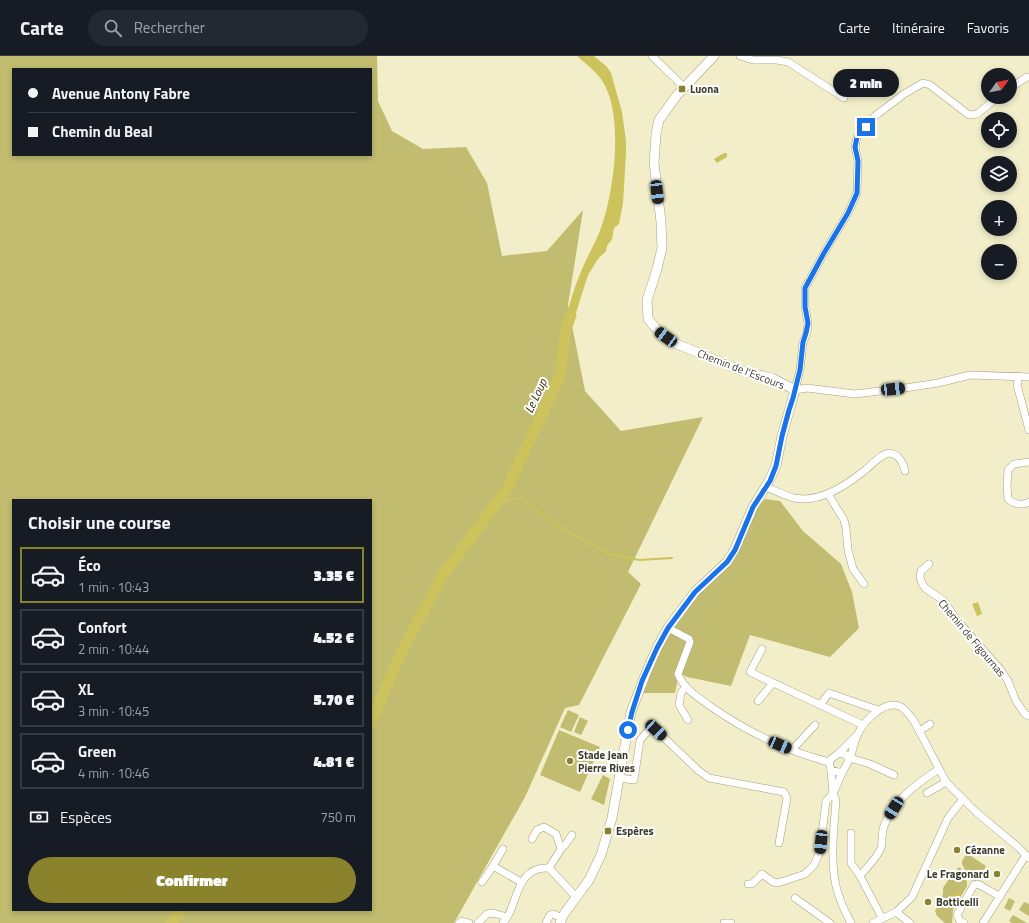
<!DOCTYPE html>
<html lang="fr">
<meta charset="utf-8">
<style>
body{margin:0;font-family:"Titillium Web",sans-serif;background:#242831;color:#f1f3f6;height:100vh;display:flex;flex-direction:column;font-size:15px;white-space:nowrap}
*{box-sizing:border-box;margin:0}
p{font-size:13px;color:#9ea1a6}
.icon{flex:none;width:22px;height:22px;fill:none;stroke:currentColor;stroke-width:2;stroke-linecap:round;stroke-linejoin:round}
.map{position:relative;flex:1;overflow:hidden}
.sheet{position:absolute;left:12px;top:443px;width:360px;height:412px;display:flex;flex-direction:column;background:#171b24;border-radius:0px;box-shadow:0 2px 6px #0003}
.sheet>*{flex:none}
.guide{position:absolute;left:12px;top:12px;width:360px;height:88px;border-radius:0px;box-shadow:0 2px 6px #0003;display:grid;align-content:center;height:88px;padding:0 16px;background:#171b24}
.needle{width:26px;rotate:57deg}
.fabs{position:absolute;left:981px;top:12px;display:grid;gap:8px}
.fabs a{display:grid;place-items:center;width:36px;height:36px;border-radius:50%;background:#171b24;box-shadow:0 2px 6px #0003;font-size:20px}
.end{position:absolute;width:18px;height:18px;margin:-9px;border:5px solid #1a73e8;background:#fff;box-shadow:0 0 0 2px #fff}
.from{border-radius:50%}
.bubble{position:absolute;height:28px;border-radius:14px;background:#171b24;box-shadow:0 2px 6px #0003;font-size:13px;font-weight:800;line-height:28px;text-align:center}
.car{position:absolute;width:12px;height:24px;margin:-12px -6px;border-radius:5px;box-shadow:0 0 3px 1px #0007;background:linear-gradient(#222 24%,#8ab4d8 0 40%,#222 0 76%,#8ab4d8 0 86%,#222 0)}
.guide b{display:flex;align-items:center;gap:14px;height:38px;font-size:15px}
.guide b+b{border-top:1px solid #363941}
.guide i{width:10px;height:10px;background:#f1f3f6}
ul{padding:0;list-style:none}
li{display:flex;align-items:center;gap:12px;height:56px;margin:0 8px 6px;padding:0 8px;border:2px solid #363941;border-radius:0px}
li div{flex:1}
li b{display:block;font-size:15px}
li em{font-style:normal;font-weight:800}
li.active{border-color:#8a832b}
li>.icon{width:36px;height:36px;stroke-width:1.5}
h2{padding:0 16px;font-size:18px;line-height:48px}
.pay{display:flex;align-items:center;gap:10px;height:44px;padding:0 16px;font-size:15px}
.pay p{margin-inline-start:auto}
.button{display:flex;gap:8px;margin-top:auto;padding:8px 16px}
.button a{flex:1;height:46px;border-radius:24px;background:#8a832b;color:#fff;font-size:16px;font-weight:800;line-height:46px;text-align:center}
header{display:flex;align-items:center;gap:24px;box-sizing:border-box;height:56px;padding:0 20px;background:#171b24;border-bottom:1px solid #363941}
header strong{font-size:19px}
nav{display:flex;gap:22px;margin-inline-start:auto;font-size:14px}
.search{width:280px;height:36px;background:#242831;display:flex;align-items:center;gap:10px;box-sizing:border-box;padding:0 14px;border-radius:22px;color:#9ea1a6;font-size:15px}
.map>svg:first-child{display:block}
</style>
<header>
<strong>Carte</strong>
<div class="search"><svg class="icon" aria-label="search" viewBox="0 0 24 24"><circle cx="10" cy="10" r="6"/><path d="M15 15l6 6"/></svg>Rechercher</div>
<nav><a>Carte</a><a>Itinéraire</a><a>Favoris</a></nav>
</header>
<div class="map">
<svg width="1029" height="867" viewBox="0 0 1029 867">
<rect width="100%" height="100%" fill="#f1eec9"/>
<g fill="#c2bc70" fill-rule="evenodd">
<path d="M0,0H377L378,45L392,75L423,93L466,91L487,127L502,200L547,195L583,154L568,249L585,335L621,375L703,361L628,516L641,528L579,649L565,652L525,741L454,867H0ZM13,13H371V99H13ZM13,444H371V854H13Z"/>
<polygon points="765,443 780,445 803,475 841,508 852,536 859,572 830,601 750,579 731,630 687,621 679,617 675,637 641,637 665,581 698,529 739,492 753,458"/>
<polygon points="568,654 579,659 571,676 560,671"/>
<polygon points="580,661 588,665 581,679 574,676"/>
<polygon points="559,674 600,691 580,736 540,719"/>
<polygon points="603,719 610,723 604,749 591,743"/>
<path d="M968,798L986,810L979,825L970,824L962,808C962,804 965,799 968,798Z"/>
<polygon points="960,811 967,826 967,830 953,854 952,867 945,867 937,860 935,855 943,838 943,832 949,823 952,821 958,812"/>
<polygon points="1009,842 1015,845 1010,855 1004,852"/>
<polygon points="1024,846 1029,848 1029,860 1019,854"/>
<polygon points="1013,859 1027,867 1012,867 1009,865"/>
</g>
<g fill="#ccc35c">
<path d="M577,0H594L607,11L611,17L622,56L626,85V97L623,147L619,168L614,172L612,183L607,190L606,195L598,203L588,219L575,260L569,273H564V271C568,251 574,232 582,213C588,199 596,186 601,172C614,136 625,56 601,23C595,15 585,7 577,0Z"/>
<polygon points="724,97 727,97 727,101 717,107 714,103"/>
<polygon points="978,546 982,558 977,560 972,548"/>
<path d="M958,835L961,837L958,844L954,847L951,845C952,840 954,836 958,835Z"/>
</g>
<g fill="none" stroke-linecap="round" stroke-linejoin="round">
<polyline stroke="#ccc35c" stroke-width="2" points="496,447 521,442 554,468 609,498 639,504 672,502"/>
<g stroke="#ccc35c" stroke-width="11">
<polyline points="371,667 400,599 443,519 507,433 560,320 566,273 571,259"/>
<polyline points="171,867 182,854"/>
</g>
<defs>
<g id="minor">
<polyline points="652,0 684,31"/>
<polyline points="740,0 753,4 777,4 788,6 844,42"/>
<polyline points="1010,32 1027,21 1029,21"/>
<polyline points="998,41 977,58 969,59 930,29 923,27 904,38 875,60 857,81 855,91 858,105 857,137 848,157 824,197 805,232 805,251 808,267 807,277 803,286 800,314 795,334 807,332 855,338 905,332 938,327 970,319 1029,321"/>
<polyline points="1019,320 1017,329 1029,374"/>
<path d="M1029,406L1014,408L1008,414L1007,430L1008,443C1014,448 1022,450 1029,446"/>
<path d="M765,431C775,434 785,440 794,442C820,447 845,430 864,415C872,409 879,399 889,397C899,398 903,406 905,415"/>
<polyline points="828,438 844,464 846,472 848,494 853,513 864,528"/>
<polyline points="929,508 921,515 920,521 922,527 925,532 944,545 955,562 1000,613 1008,625 1016,645 1025,658 1029,660"/>
<path d="M668,572L689,583L690,586L678,618C684,633 698,641 710,650C746,675 786,695 829,706"/>
<polyline points="762,593 750,616 863,669"/>
<polyline points="686,631 681,637 679,649 688,664"/>
<polyline points="758,645 773,627"/>
<polyline points="820,649 829,637 878,654"/>
<polyline points="920,675 930,668"/>
<polyline points="792,694 815,669"/>
<polygon points="839,697 844,698 850,702 842,717 831,714 829,706 831,703"/>
<polyline points="839,697 856,680"/>
<path d="M831,714L833,738L836,744C834,772 830,802 836,830C839,843 845,856 851,867"/>
<path d="M894,719L870,708L850,702C853,694 854,685 858,678C863,666 884,644 899,650C905,652 910,660 914,665L946,726L975,755L1018,791L1029,802"/>
<polyline points="620,722 634,724 640,684 649,674 656,674 699,715 709,722 784,736 787,742 779,787"/>
<polyline points="927,737 946,726"/>
<polyline points="851,777 851,807 860,820 882,862"/>
<polyline points="532,783 537,774 544,771 556,778 561,793 549,812"/>
<polyline points="561,792 565,789 572,779"/>
<polyline points="493,810 503,793"/>
<path d="M860,820C867,811 877,802 881,792C883,785 881,777 884,770C894,744 916,728 939,713"/>
<polyline points="482,826 493,810 521,826"/>
<polyline points="748,828 752,828 762,818 773,826 778,827 805,818 814,809 820,795 826,745 833,738 842,717"/>
<polyline points="795,842 830,867"/>
<polyline points="459,867 462,865 469,867"/>
<polyline points="478,867 487,858 493,857 507,861"/>
<path d="M503,867C505,864 508,860 510,856C518,837 521,810 549,812L577,842"/>
<polyline points="546,867 550,859 553,858 562,862"/>
<polyline points="724,867 731,867"/>
<polyline points="873,867 896,856"/>
<polyline points="910,867 896,856 912,841 948,762 963,743"/>
<polyline points="964,867 960,865 957,859 974,829 978,828 999,840"/>
<polyline points="983,867 1026,799"/>
</g>
<polyline id="tertiary" points="560,867 564,858 589,824 601,799 612,762 631,656 646,617 657,592 668,572 695,536 727,506 735,493 753,451 769,425 776,410 782,380 795,334 772,322 742,315 672,286 659,276 648,263 647,244 657,213 662,192 661,166 654,107 656,78 659,64 677,39 714,0"/>
</defs>
<use href="#minor" stroke="#a5a27f" stroke-width="8"/>
<use href="#tertiary" stroke="#a5a27f" stroke-width="10"/>
<use href="#minor" stroke="#fff" stroke-width="7"/>
<use href="#tertiary" stroke="#fff" stroke-width="9"/>
</g>
<g fill="none" stroke-linecap="round" stroke-linejoin="round">
<polyline stroke="#1a73e8" stroke-width="5" points="628,674 632,656 642,625 657,592 668,572 695,536 727,506 735,494 753,451 770,425 776,410 782,380 789,354 793,342 800,314 803,286 806,277 808,267 805,251 805,232 824,197 848,157 857,137 858,105 855,91 857,81 866,71"/>
</g>
<g fill="#8a832b" stroke="#fff" stroke-width="1.5">
<rect x="678" y="29" width="8" height="8" rx="2"/>
<circle cx="570" cy="705" r="4"/>
<rect x="604" y="771" width="8" height="8" rx="2"/>
<circle cx="957" cy="794" r="4"/>
<circle cx="997" cy="818" r="4"/>
<circle cx="928" cy="846" r="4"/>
</g>
<g text-anchor="middle" stroke-width="4" stroke-linejoin="round" paint-order="stroke">
<g font-size="11" font-weight="bold" fill="#3b3a2b" stroke="#fff" text-anchor="start">
<text x="690" y="37">Luona</text>
<text x="578" y="703">Stade Jean<tspan x="578" dy="13">Pierre Rives</tspan></text>
<text x="616" y="779">Espères</text>
<text x="965" y="798">Cézanne</text>
<text x="989" y="822" text-anchor="end">Le Fragonard</text>
<text x="936" y="850">Botticelli</text>
</g>
<g font-size="11" fill="#3b3a2b" stroke="#fff">
<text transform="translate(741 313) rotate(21)" y="4">Chemin de l'Escours</text>
<text transform="translate(972 582) rotate(50)" y="4">Chemin de Figournas</text>
</g>
<g font-size="12" font-style="italic" fill="#322e00" stroke="#fff">
<text transform="translate(536 340) rotate(-65)" y="4">Le Loup</text>
</g>
</g>
</svg>
<div class="fabs">
<a><svg class="needle" viewBox="-14 -14 28 28"><path d="M0-13l5 13h-10z" fill="#e53935"/><path d="M0 13l5-13h-10z" fill="#9ea1a6"/></svg></a>
<a><svg class="icon" aria-label="locate" viewBox="0 0 24 24"><circle cx="12" cy="12" r="6"/><path d="M12 2v4M12 18v4M2 12h4M18 12h4"/></svg></a>
<a><svg class="icon" aria-label="layers" viewBox="0 0 24 24"><path d="M12 4l9 5-9 5-9-5zM3 14l9 5 9-5"/></svg></a>
<a>+</a>
<a>−</a>
</div>
<i class="end from" style="left:628px;top:674px"></i>
<i class="end" style="left:866px;top:71px"></i>
<div class="bubble" style="left:833px;top:13px;width:66px">2 min</div>
<i class="car" style="left:657px;top:136px;rotate:173deg"></i>
<i class="car" style="left:666px;top:281px;rotate:306deg"></i>
<i class="car" style="left:893px;top:333px;rotate:84deg"></i>
<i class="car" style="left:656px;top:674px;rotate:133deg"></i>
<i class="car" style="left:780px;top:689px;rotate:113deg"></i>
<i class="car" style="left:894px;top:752px;rotate:212deg"></i>
<i class="car" style="left:821px;top:786px;rotate:186deg"></i>
<div class="guide">
<b><i class="from"></i>Avenue Antony Fabre</b>
<b><i></i>Chemin du Beal</b>
</div>
<section class="sheet">
<h2>Choisir une course</h2>
<ul>
<li class="active"><svg class="icon" aria-label="car" viewBox="0 0 24 24"><path d="M5 17H2v-5l4-1 3-4h7l3 4 3 1v5h-3M9 17h6M6 11h13"/><circle cx="7" cy="17" r="2"/><circle cx="17" cy="17" r="2"/></svg><div><b>Éco</b><p>1 min · 10:43</p></div><em>3.35 €</em></li>
<li><svg class="icon" aria-label="car" viewBox="0 0 24 24"><path d="M5 17H2v-5l4-1 3-4h7l3 4 3 1v5h-3M9 17h6M6 11h13"/><circle cx="7" cy="17" r="2"/><circle cx="17" cy="17" r="2"/></svg><div><b>Confort</b><p>2 min · 10:44</p></div><em>4.52 €</em></li>
<li><svg class="icon" aria-label="car" viewBox="0 0 24 24"><path d="M5 17H2v-5l4-1 3-4h7l3 4 3 1v5h-3M9 17h6M6 11h13"/><circle cx="7" cy="17" r="2"/><circle cx="17" cy="17" r="2"/></svg><div><b>XL</b><p>3 min · 10:45</p></div><em>5.70 €</em></li>
<li><svg class="icon" aria-label="car" viewBox="0 0 24 24"><path d="M5 17H2v-5l4-1 3-4h7l3 4 3 1v5h-3M9 17h6M6 11h13"/><circle cx="7" cy="17" r="2"/><circle cx="17" cy="17" r="2"/></svg><div><b>Green</b><p>4 min · 10:46</p></div><em>4.81 €</em></li>
</ul>
<div class="pay"><svg class="icon" aria-label="cash" viewBox="0 0 24 24"><path d="M3 7h18v10H3z"/><circle cx="12" cy="12" r="2"/></svg>Espèces<p>750 m</p></div>
<div class="button"><a>Confirmer</a></div>
</section>
</div>
